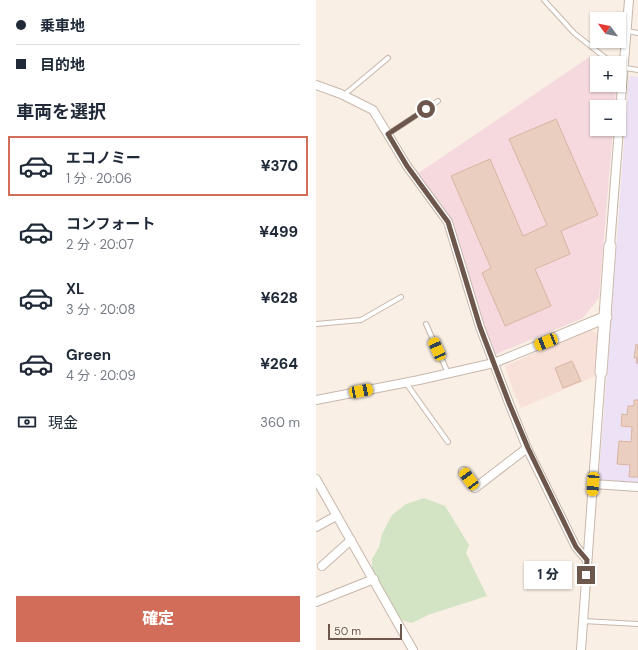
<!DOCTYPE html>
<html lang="ja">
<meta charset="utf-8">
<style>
body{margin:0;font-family:"DM Sans","Noto Sans JP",sans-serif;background:#f6f6f7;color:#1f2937;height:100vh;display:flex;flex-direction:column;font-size:15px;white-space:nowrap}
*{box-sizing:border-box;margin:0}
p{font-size:13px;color:#747a83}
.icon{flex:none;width:22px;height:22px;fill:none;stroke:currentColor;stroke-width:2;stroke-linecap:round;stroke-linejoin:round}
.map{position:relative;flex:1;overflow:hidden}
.details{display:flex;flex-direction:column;background:#fff;width:316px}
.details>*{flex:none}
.hud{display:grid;align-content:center;height:88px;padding:0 16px;background:#fff}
.needle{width:26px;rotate:302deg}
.tools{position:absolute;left:274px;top:12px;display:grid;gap:8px}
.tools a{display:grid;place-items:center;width:36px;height:36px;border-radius:0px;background:#fff;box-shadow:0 1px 3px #0004;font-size:20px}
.scale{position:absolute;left:12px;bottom:10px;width:74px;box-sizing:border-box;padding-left:4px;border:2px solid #6d574d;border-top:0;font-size:11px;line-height:14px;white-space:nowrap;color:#6d574d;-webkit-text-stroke:3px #fcf4ea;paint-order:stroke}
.end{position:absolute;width:18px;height:18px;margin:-9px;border:5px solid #6d574d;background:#fff;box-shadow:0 0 0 2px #fff}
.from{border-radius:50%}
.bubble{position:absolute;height:28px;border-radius:0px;background:#fff;box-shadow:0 1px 3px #0004;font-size:13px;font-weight:800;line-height:28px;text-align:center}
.car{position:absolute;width:12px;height:24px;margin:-12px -6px;border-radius:5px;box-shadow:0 0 3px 1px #0007;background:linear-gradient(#f5c518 24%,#345 0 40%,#f5c518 0 76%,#345 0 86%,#f5c518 0)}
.hud b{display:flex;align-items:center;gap:14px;height:38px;font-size:15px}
.hud b+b{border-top:1px solid #e0e1e3}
.hud i{width:10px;height:10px;background:#1f2937}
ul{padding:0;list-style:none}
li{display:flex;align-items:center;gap:12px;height:60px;margin:0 8px 6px;padding:0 8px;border:2px solid transparent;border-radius:0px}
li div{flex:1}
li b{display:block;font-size:15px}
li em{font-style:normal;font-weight:800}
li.selected{border-color:#d26d5a}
li>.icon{width:36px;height:36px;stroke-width:1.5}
h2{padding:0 16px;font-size:18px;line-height:48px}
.pay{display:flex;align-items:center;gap:10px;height:44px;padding:0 16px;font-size:15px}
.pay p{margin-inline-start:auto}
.cta{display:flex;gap:8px;margin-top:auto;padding:8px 16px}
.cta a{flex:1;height:46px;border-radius:0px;background:#d26d5a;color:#fff;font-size:16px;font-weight:800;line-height:46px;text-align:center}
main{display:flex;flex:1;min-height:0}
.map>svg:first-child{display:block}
</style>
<main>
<section class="details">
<div class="hud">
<b><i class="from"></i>乗車地</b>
<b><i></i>目的地</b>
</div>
<h2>車両を選択</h2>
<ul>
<li class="selected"><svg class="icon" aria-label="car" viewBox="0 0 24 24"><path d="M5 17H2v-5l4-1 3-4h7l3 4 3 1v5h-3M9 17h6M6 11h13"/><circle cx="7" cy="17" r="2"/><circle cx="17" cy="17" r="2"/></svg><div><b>エコノミー</b><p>1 分 · 20:06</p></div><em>¥370</em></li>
<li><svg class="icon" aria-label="car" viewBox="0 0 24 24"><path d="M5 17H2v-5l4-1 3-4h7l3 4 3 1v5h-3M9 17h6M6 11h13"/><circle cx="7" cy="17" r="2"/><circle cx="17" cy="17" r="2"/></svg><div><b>コンフォート</b><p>2 分 · 20:07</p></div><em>¥499</em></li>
<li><svg class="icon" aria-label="car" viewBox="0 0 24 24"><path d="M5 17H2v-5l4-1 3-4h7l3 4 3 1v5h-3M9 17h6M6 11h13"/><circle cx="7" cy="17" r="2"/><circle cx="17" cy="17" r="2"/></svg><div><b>XL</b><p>3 分 · 20:08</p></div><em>¥628</em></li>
<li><svg class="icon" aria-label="car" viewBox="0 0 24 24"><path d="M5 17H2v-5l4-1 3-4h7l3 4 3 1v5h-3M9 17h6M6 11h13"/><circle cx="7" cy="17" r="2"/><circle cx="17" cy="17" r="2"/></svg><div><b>Green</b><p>4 分 · 20:09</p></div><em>¥264</em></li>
</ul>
<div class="pay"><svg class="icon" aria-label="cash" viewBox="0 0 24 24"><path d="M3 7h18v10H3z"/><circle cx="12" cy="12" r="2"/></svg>現金<p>360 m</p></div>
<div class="cta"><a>確定</a></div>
</section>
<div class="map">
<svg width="322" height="650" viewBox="0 0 322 650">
<rect width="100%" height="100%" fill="#f9efe4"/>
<polygon fill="#f7e1d9" points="273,329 285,335 280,376 205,408 197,391 189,366"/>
<polygon fill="#ece1f5" points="313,76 322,77 322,483 288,481 283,476"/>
<polygon fill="#f5d9de" points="275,56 284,63 281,63 281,85 300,85 299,107 281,107 281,129 297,129 283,298 267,318 178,355 163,311 134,219 101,174"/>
<polygon fill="#d3e4c5" points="108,498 129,506 153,545 150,553 171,596 112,615 96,623 85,620 56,571 56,559 63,547 66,534 76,515 90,504"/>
<g fill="#eacec0" stroke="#dab4a2">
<polygon points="240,119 282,215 245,231 254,254 219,269 235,306 189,326 166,273 175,268 135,176 174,159 207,236 231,225 193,139"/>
<polygon points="320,344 322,345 322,363 320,363 321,358 318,358"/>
<polygon points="256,361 265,381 247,388 239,368"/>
<polygon points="318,400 322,400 322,477 313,477 314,465 301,464 303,441 315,442 316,427 305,426 306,414 311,415 312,406 318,406"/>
</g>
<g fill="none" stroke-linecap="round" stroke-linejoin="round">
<defs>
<g id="lane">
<polyline points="228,0 258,33 296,63"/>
<polyline points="311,31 322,33"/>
<polyline points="303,67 322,70"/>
<polyline points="28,95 72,58"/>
<polyline points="72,134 122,101"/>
<polyline points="0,324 45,320 85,297"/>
<polyline points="110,324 132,373"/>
<polyline points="90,383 132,442"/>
<polyline points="267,621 322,624"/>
</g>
<g id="street">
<polyline points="0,85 25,94 57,110 91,166 132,222 164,327 193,403 211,448 260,547 271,560"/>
<polyline points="303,124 313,0"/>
<polyline points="294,246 303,129"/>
<polyline points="0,400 103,380 178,363 230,342"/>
<polyline points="147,471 159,488 211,448"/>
<polyline points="0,479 97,650"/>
<polyline points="277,484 322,487"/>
<polyline points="0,527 20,516"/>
<polyline points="6,566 35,540"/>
<polyline points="0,602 58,579"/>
<polyline points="265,650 285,372"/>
</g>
<g id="secondary">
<polyline points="230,342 290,317"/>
<polyline points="285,372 294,246"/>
</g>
</defs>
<use href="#lane" stroke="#c8b7ac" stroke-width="6"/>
<use href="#street" stroke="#c8b7ac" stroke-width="10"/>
<use href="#secondary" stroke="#cdb9ad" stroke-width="13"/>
<use href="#lane" stroke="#fff" stroke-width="4"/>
<use href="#street" stroke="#fff" stroke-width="8"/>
<use href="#secondary" stroke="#fff" stroke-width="11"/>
</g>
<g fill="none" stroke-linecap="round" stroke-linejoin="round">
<polyline stroke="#6d574d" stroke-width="5" points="110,109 72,134 91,166 132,222 164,327 193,403 212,448 260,547 271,560 270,575"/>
</g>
</svg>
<div class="tools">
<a><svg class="needle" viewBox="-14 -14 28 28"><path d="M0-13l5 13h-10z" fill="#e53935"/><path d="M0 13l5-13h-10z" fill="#747a83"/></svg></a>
<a>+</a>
<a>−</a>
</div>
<div class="scale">50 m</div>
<i class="end from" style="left:110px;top:109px"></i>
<i class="end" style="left:270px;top:575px"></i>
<div class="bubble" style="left:208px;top:561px;width:48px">1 分</div>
<i class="car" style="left:230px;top:342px;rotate:248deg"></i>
<i class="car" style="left:121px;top:349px;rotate:336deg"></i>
<i class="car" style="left:45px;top:391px;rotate:79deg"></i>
<i class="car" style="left:153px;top:479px;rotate:324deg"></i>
<i class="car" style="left:277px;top:484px;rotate:184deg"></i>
</div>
</main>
